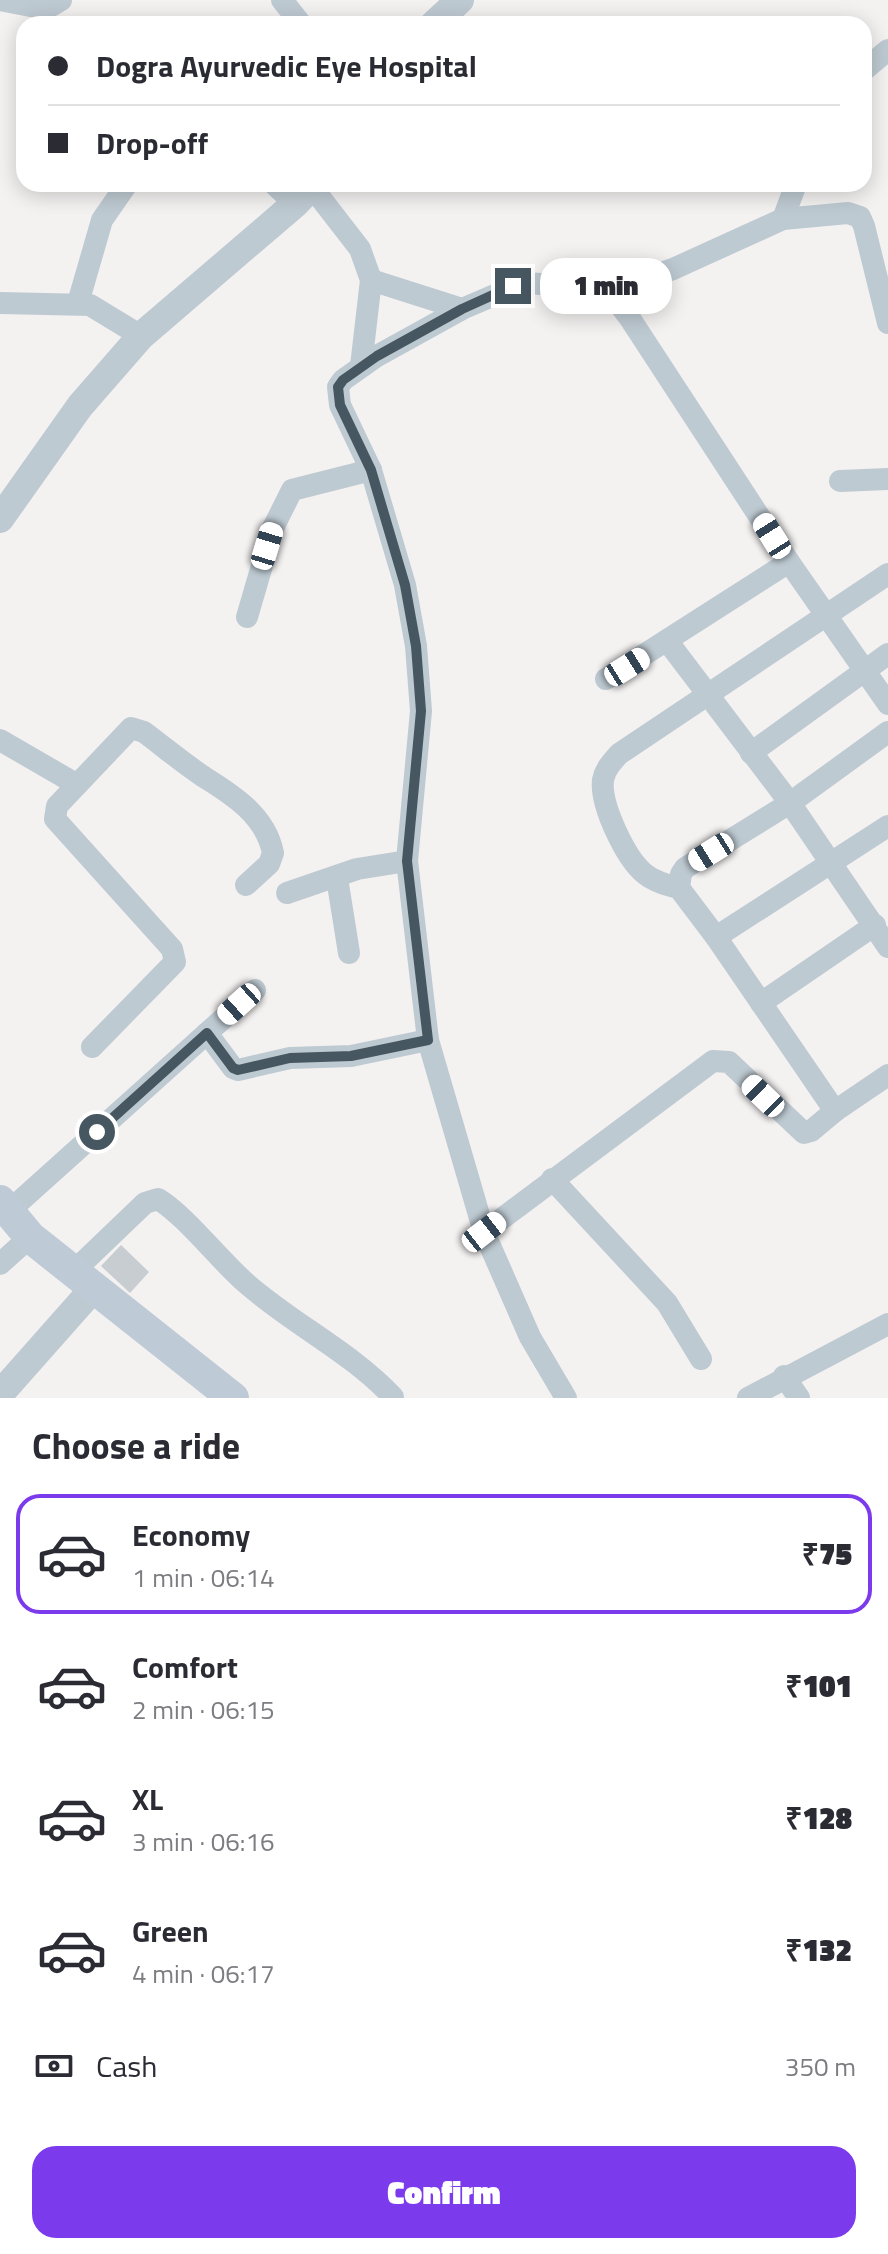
<!DOCTYPE html>
<meta charset="utf-8">
<style>
body{margin:0;font-family:"Titillium Web",sans-serif;background:#f2f2f3;color:#2b2b33;height:100vh;display:flex;flex-direction:column;font-size:30px;white-space:nowrap}
*{box-sizing:border-box;margin:0}
p{font-size:26px;color:#7c7c81}
.icon{flex:none;width:44px;height:44px;fill:none;stroke:currentColor;stroke-width:2;stroke-linecap:round;stroke-linejoin:round}
.map{position:relative;height:1398px;overflow:hidden}
.details{display:flex;flex-direction:column;background:#fff;flex:1}
.details>*{flex:none}
.top-card{position:absolute;left:16px;top:16px;width:856px;height:176px;border-radius:24px;box-shadow:0 4px 20px #0003;display:grid;align-content:center;height:176px;padding:0 32px;background:#fff}
.end{position:absolute;width:36px;height:36px;margin:-18px;border:10px solid #475761;background:#fff;box-shadow:0 0 0 4px #fff}
.from{border-radius:50%}
.bubble{position:absolute;height:56px;border-radius:24px;background:#fff;box-shadow:0 4px 20px #0003;font-size:26px;font-weight:800;line-height:56px;text-align:center}
.car{position:absolute;width:24px;height:48px;margin:-24px -12px;border-radius:10px;box-shadow:0 0 6px 2px #0007;background:linear-gradient(#fff 24%,#345 0 40%,#fff 0 76%,#345 0 86%,#fff 0)}
.top-card b{display:flex;align-items:center;gap:28px;height:76px;font-size:30px}
.top-card b+b{border-top:2px solid #e1e1e2}
.top-card i{width:20px;height:20px;background:#2b2b33}
ul{padding:0;list-style:none}
li{display:flex;align-items:center;gap:24px;height:120px;margin:0 16px 12px;padding:0 16px;border:4px solid transparent;border-radius:24px}
li div{flex:1}
li b{display:block;font-size:30px}
li em{font-style:normal;font-weight:800}
li.selected{border-color:#7c3aed}
li>.icon{width:72px;height:72px;stroke-width:1.5}
h2{padding:0 32px;font-size:36px;line-height:96px}
.pay{display:flex;align-items:center;gap:20px;height:88px;padding:0 32px;font-size:30px}
.pay p{margin-inline-start:auto}
.action{display:flex;gap:16px;margin-top:auto;padding:16px 32px}
.action a{flex:1;height:92px;border-radius:24px;background:#7c3aed;color:#fff;font-size:32px;font-weight:800;line-height:92px;text-align:center}
.map>svg:first-child{display:block}
</style>
<div class="map">
<svg width="888" height="1398" viewBox="0 0 888 1398">
<rect width="100%" height="100%" fill="#f4f1f1"/>
<polygon fill="#c8cdd2" points="121,1245 149,1272 130,1293 101,1266"/>
<g fill="none" stroke-linecap="round" stroke-linejoin="round">
<g stroke="#becad2" stroke-width="22">
<polyline points="0,0 46,9 61,0"/>
<polyline points="282,0 301,24"/>
<polyline points="864,70 888,50"/>
<polyline points="274,184 295,204"/>
<polyline points="312,187 360,249 371,280 361,366"/>
<polyline points="783,219 796,184"/>
<polyline points="371,280 462,309"/>
<polyline points="609,291 673,269 783,219 848,213 860,217 864,226 888,323"/>
<polyline points="0,303 90,305 141,336"/>
<polyline points="78,303 102,220 127,184"/>
<polyline points="840,481 888,479"/>
<polyline points="247,617 273,528 292,490 371,470"/>
<polyline points="668,642 790,803 888,947"/>
<polyline points="606,679 789,562"/>
<polyline points="888,732 790,803 685,868 681,874 679,888 716,937 835,1111 888,1075"/>
<polyline points="0,740 76,784"/>
<polyline points="751,753 888,654"/>
<polyline points="337,878 349,953"/>
<path d="M679,888C667,885 655,882 645,874C626,859 600,805 603,780C605,769 612,762 619,754L888,574"/>
<polyline points="287,893 357,869 407,861"/>
<polyline points="716,937 888,826"/>
<polyline points="761,1003 875,925"/>
<polyline points="207,1033 233,1068 238,1070 290,1058 351,1056 428,1040"/>
<path d="M92,1047L175,962L172,949L55,819L57,806L131,728L144,732C164,747 183,763 204,777C233,795 266,816 273,853L269,864L246,885"/>
<polyline points="552,1179 667,1303 701,1359"/>
<polyline points="9,1211 255,990"/>
<polyline points="484,1232 713,1061 729,1062 804,1133 811,1131 835,1111"/>
<polyline points="0,1264 30,1237"/>
<path d="M73,1272L145,1203L158,1199C186,1216 220,1261 247,1284C294,1325 351,1352 393,1397"/>
<polyline points="784,1376 799,1398"/>
<polyline points="566,1398 530,1337 484,1232 428,1040 407,861 421,711 416,646 405,585 371,470 340,405 338,387 343,380 377,356 462,309 523,283 597,287 609,291 629,317 789,562 888,704"/>
<polyline points="748,1398 888,1324"/>
</g>
<g stroke="#becad2" stroke-width="28">
<polyline points="434,24 460,0"/>
<polyline points="0,519 80,406 141,336 295,204 314,184"/>
<polyline points="0,1394 93,1289"/>
</g>
<polyline stroke="#becbd6" stroke-width="32" points="0,1201 30,1237 233,1398"/>
</g>
<g fill="none" stroke-linecap="round" stroke-linejoin="round">
<polyline stroke="#475761" stroke-width="10" points="97,1132 207,1033 233,1068 238,1070 290,1058 351,1056 428,1040 407,861 421,711 416,646 405,585 371,470 340,405 338,387 343,380 377,356 462,309 513,286"/>
</g>
</svg>
<i class="end from" style="left:97px;top:1132px"></i>
<i class="end" style="left:513px;top:286px"></i>
<div class="bubble" style="left:540px;top:258px;width:132px">1 min</div>
<i class="car" style="left:772px;top:536px;rotate:328deg"></i>
<i class="car" style="left:267px;top:546px;rotate:17deg"></i>
<i class="car" style="left:627px;top:667px;rotate:58deg"></i>
<i class="car" style="left:711px;top:852px;rotate:238deg"></i>
<i class="car" style="left:239px;top:1004px;rotate:228deg"></i>
<i class="car" style="left:763px;top:1096px;rotate:314deg"></i>
<i class="car" style="left:484px;top:1232px;rotate:52deg"></i>
<div class="top-card">
<b><i class="from"></i>Dogra Ayurvedic Eye Hospital</b>
<b><i></i>Drop-off</b>
</div>
</div>
<section class="details">
<h2>Choose a ride</h2>
<ul>
<li class="selected"><svg class="icon" aria-label="car" viewBox="0 0 24 24"><path d="M5 17H2v-5l4-1 3-4h7l3 4 3 1v5h-3M9 17h6M6 11h13"/><circle cx="7" cy="17" r="2"/><circle cx="17" cy="17" r="2"/></svg><div><b>Economy</b><p>1 min · 06:14</p></div><em>₹75</em></li>
<li><svg class="icon" aria-label="car" viewBox="0 0 24 24"><path d="M5 17H2v-5l4-1 3-4h7l3 4 3 1v5h-3M9 17h6M6 11h13"/><circle cx="7" cy="17" r="2"/><circle cx="17" cy="17" r="2"/></svg><div><b>Comfort</b><p>2 min · 06:15</p></div><em>₹101</em></li>
<li><svg class="icon" aria-label="car" viewBox="0 0 24 24"><path d="M5 17H2v-5l4-1 3-4h7l3 4 3 1v5h-3M9 17h6M6 11h13"/><circle cx="7" cy="17" r="2"/><circle cx="17" cy="17" r="2"/></svg><div><b>XL</b><p>3 min · 06:16</p></div><em>₹128</em></li>
<li><svg class="icon" aria-label="car" viewBox="0 0 24 24"><path d="M5 17H2v-5l4-1 3-4h7l3 4 3 1v5h-3M9 17h6M6 11h13"/><circle cx="7" cy="17" r="2"/><circle cx="17" cy="17" r="2"/></svg><div><b>Green</b><p>4 min · 06:17</p></div><em>₹132</em></li>
</ul>
<div class="pay"><svg class="icon" aria-label="cash" viewBox="0 0 24 24"><path d="M3 7h18v10H3z"/><circle cx="12" cy="12" r="2"/></svg>Cash<p>350 m</p></div>
<div class="action"><a>Confirm</a></div>
</section>
